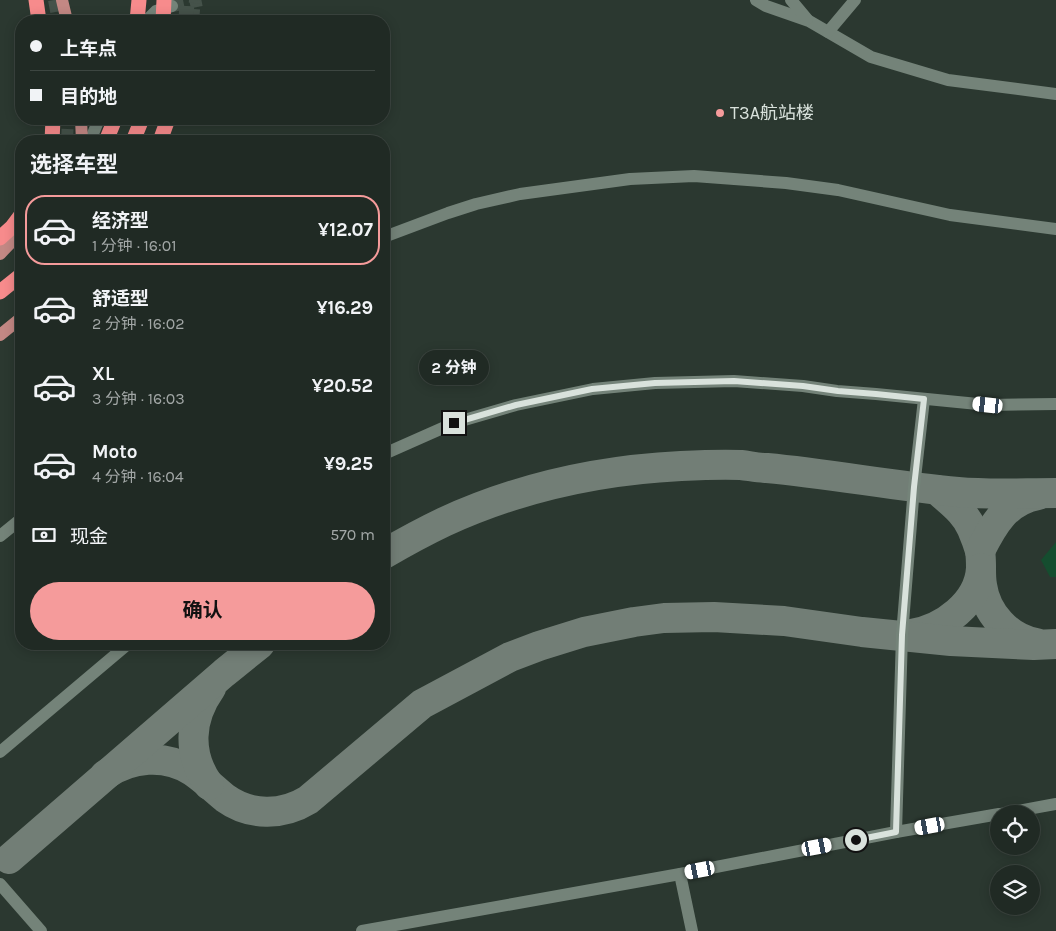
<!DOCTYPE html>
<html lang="zh">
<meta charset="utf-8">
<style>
body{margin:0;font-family:Karla,"Noto Sans SC",sans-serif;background:#2d3631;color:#f1f3f6;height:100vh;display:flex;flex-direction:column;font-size:19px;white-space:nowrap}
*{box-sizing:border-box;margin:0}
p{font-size:16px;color:#a2a7a6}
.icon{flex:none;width:28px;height:28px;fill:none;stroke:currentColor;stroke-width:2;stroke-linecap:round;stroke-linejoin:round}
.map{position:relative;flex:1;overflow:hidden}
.drawer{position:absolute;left:15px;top:135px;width:375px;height:515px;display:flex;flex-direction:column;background:#202a24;border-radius:20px;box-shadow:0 2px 12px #0003,0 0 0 1px #3d4641}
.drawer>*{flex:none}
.guide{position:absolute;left:15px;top:15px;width:375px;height:110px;border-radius:20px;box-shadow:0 2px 12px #0003,0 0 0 1px #3d4641;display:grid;align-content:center;height:110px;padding:0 15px;background:#202a24}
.controls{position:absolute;left:990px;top:805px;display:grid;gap:10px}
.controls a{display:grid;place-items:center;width:50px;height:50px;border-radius:50%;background:#202a24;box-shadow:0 2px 12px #0003,0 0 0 1px #3d4641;font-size:25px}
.end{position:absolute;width:22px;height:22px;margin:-11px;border:6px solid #d9e2dc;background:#111;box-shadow:0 0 0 2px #111}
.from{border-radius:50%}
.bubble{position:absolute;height:35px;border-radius:18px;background:#202a24;box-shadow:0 2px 12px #0003,0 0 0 1px #3d4641;font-size:16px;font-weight:700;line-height:35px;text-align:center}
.car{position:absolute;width:15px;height:30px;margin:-15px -8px;border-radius:6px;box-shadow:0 0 4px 1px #0007;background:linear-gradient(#fff 24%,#345 0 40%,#fff 0 76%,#345 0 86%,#fff 0)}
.guide b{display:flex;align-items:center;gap:18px;height:48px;font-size:19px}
.guide b+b{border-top:1px solid #3d4641}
.guide i{width:12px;height:12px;background:#f1f3f6}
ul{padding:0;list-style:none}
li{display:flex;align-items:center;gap:15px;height:70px;margin:0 10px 8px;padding:0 5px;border:2px solid transparent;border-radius:20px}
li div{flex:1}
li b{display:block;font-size:19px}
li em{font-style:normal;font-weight:700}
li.on{border-color:#f59b9b}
li>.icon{width:45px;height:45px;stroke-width:1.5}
h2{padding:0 15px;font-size:22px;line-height:60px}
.pay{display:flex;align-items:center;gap:12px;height:55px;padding:0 15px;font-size:19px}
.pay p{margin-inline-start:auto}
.action{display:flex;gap:10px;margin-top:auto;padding:10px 15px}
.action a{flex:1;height:58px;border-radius:30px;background:#f59b9b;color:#111;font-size:20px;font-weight:700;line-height:58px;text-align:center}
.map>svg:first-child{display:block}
</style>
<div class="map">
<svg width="1056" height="931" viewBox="0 0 1056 931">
<rect width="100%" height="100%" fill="#2b3830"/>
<polygon fill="#154d2f" points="1056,542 1056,577 1050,577 1041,560"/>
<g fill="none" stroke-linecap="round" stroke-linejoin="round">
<g stroke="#727e76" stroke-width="30">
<path d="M937,490C950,502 965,512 972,529C975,536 978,544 980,551C982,562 980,574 982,585C986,613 1008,638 1036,643"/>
<path d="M980,551C993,525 1006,501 1038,495"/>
<path d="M384,554C403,543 423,532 444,522C518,488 599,470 681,466C701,465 721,464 741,465C750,466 758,468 767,468C831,474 894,486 958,492C990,495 1023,493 1056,493"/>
<path d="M911,634C943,629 979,603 981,568"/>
<path d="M105,775C131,757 165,754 192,771C204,779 214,789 225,798C250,816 282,816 308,800L422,704L510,657L539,646L584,632L634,622L664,618L714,617L784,621L862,632L951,641L1034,645L1056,644"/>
<path d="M209,785C187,754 189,719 211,688"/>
<polyline points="9,859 224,673 260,644"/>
</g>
<polyline stroke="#45524a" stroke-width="12" stroke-dasharray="12 6" stroke-linecap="butt" points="172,6 202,0"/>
<g stroke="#45524a" stroke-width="12" stroke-dasharray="12 6" stroke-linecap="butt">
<polyline points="54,0 58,21"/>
<polyline points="193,21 195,0"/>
<polyline points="67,141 68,119"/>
</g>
<polyline stroke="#45524a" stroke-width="15" stroke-dasharray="15 8" stroke-linecap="butt" points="186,21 187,0"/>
<g stroke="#748379" stroke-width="12">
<polyline points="756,0 766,6 809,21 871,57 948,80 1056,94"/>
<polyline points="791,0 807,19"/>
<polyline points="146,21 156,11 172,6"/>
<polyline points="828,32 855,0"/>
<polyline points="90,141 99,119"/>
<polyline points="384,237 448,213 476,204 520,194 630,179 694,176 786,183 838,190 950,215 1056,229"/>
<polyline points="384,454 454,423 516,405 593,389 655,383 734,381 803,386 837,391 876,394 988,405 1056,404"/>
<polyline points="0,536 21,519"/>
<polyline points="0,752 128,644"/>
<polyline points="1001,814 1056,804"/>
<polyline points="896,832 999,814"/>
<polyline points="680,874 692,931"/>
<polyline points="0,884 41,931"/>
<polyline points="362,931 680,874 896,832 902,635 914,487 924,399"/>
</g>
<g stroke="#c38884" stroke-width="12">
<polyline points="62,0 67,21"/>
<polyline points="81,119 82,141"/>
<polyline points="0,254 21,232"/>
<polyline points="0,335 21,318"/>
</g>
<g stroke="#f78b8c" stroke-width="15">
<polyline points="36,0 39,21"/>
<polyline points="137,21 139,0"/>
<polyline points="163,21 164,0"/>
<polyline points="52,141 53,119"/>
<polyline points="106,141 115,119"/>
<polyline points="133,141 142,119"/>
<polyline points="160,141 168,119"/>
<polyline points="0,238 12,227 21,215"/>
<polyline points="0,292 21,275"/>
</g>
</g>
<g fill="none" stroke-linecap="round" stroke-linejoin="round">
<polyline stroke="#d9e2dc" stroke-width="6" points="454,423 516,405 592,389 655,383 734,381 803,386 838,391 876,394 924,399 914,487 902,635 896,832 856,840"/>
</g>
<circle fill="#f59b9b" stroke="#2b3830" stroke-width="2" cx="720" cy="113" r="5"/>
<g text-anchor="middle" stroke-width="4" stroke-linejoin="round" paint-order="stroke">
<g font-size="18" fill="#d9e2dc" stroke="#2b3830" text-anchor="start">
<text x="730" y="119">T3A航站楼</text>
</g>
</g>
</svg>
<div class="controls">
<a><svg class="icon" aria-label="locate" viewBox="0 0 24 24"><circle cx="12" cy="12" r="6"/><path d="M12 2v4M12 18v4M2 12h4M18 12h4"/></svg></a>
<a><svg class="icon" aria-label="layers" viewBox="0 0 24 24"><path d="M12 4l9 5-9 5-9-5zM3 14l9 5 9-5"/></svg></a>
</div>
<i class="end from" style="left:856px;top:840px"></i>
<i class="end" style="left:454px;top:423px"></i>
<div class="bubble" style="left:419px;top:350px;width:70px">2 分钟</div>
<i class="car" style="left:988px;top:405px;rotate:276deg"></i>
<i class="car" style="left:930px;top:826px;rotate:260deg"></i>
<i class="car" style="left:817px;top:847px;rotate:79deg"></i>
<i class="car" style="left:700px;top:870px;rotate:259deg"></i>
<div class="guide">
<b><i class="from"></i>上车点</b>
<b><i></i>目的地</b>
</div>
<section class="drawer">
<h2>选择车型</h2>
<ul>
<li class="on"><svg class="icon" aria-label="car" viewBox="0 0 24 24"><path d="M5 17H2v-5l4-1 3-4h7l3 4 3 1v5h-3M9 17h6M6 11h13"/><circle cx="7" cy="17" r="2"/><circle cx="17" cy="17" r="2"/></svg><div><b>经济型</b><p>1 分钟 · 16:01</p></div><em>¥12.07</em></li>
<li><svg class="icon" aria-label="car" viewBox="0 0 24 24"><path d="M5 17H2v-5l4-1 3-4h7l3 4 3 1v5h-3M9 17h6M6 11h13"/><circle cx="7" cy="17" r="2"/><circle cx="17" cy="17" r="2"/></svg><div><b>舒适型</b><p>2 分钟 · 16:02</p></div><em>¥16.29</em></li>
<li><svg class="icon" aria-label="car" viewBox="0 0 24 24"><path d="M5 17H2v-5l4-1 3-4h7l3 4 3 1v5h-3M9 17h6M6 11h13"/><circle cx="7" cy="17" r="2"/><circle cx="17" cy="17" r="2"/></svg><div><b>XL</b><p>3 分钟 · 16:03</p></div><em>¥20.52</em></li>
<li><svg class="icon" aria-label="car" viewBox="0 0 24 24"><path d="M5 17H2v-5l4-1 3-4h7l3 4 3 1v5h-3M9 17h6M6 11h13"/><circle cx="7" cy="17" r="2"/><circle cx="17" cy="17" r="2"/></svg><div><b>Moto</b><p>4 分钟 · 16:04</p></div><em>¥9.25</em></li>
</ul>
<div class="pay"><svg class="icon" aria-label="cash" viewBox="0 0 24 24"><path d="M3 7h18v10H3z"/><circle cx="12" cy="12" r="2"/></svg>现金<p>570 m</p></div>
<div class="action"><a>确认</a></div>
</section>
</div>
